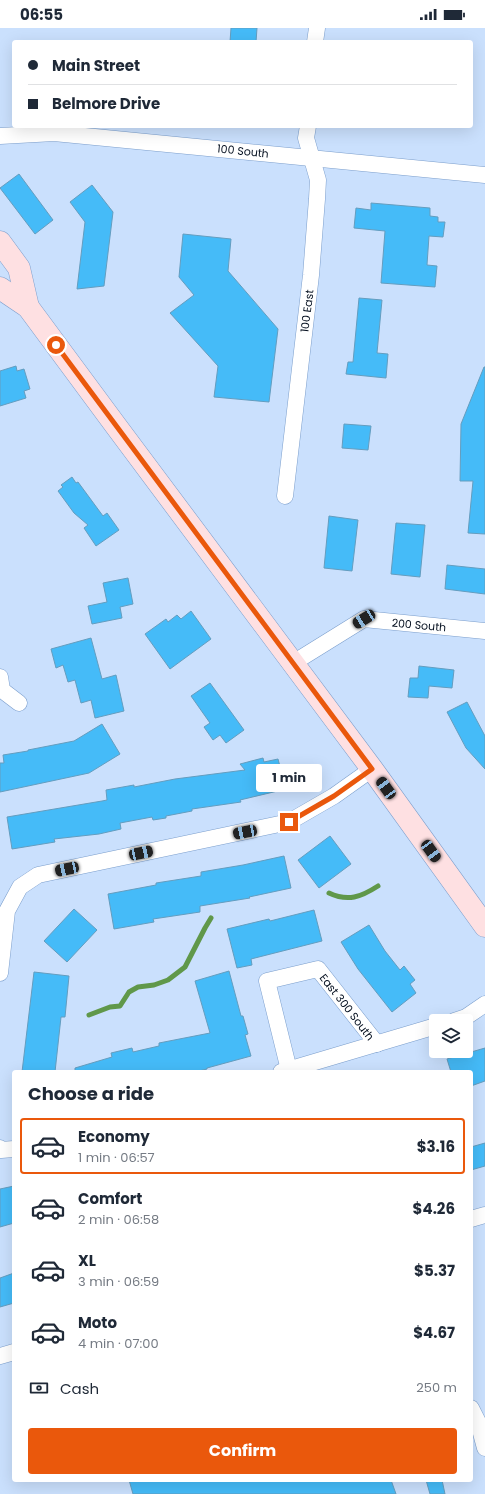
<!DOCTYPE html>
<meta charset="utf-8">
<style>
body{margin:0;font-family:Poppins,sans-serif;background:#f2f2f3;color:#1f2937;height:100vh;display:flex;flex-direction:column;font-size:15px;white-space:nowrap}
*{box-sizing:border-box;margin:0}
p{font-size:13px;color:#747a83}
.icon{flex:none;width:22px;height:22px;fill:none;stroke:currentColor;stroke-width:2;stroke-linecap:round;stroke-linejoin:round}
.map{position:relative;flex:1;overflow:hidden}
.details{position:absolute;left:12px;top:1042px;width:461px;height:412px;display:flex;flex-direction:column;background:#fff;border-radius:4px;box-shadow:0 4px 16px #0002}
.details>*{flex:none}
.guide{position:absolute;left:12px;top:12px;width:461px;height:88px;border-radius:4px;box-shadow:0 4px 16px #0002;display:grid;align-content:center;height:88px;padding:0 16px;background:#fff}
.controls{position:absolute;left:429px;top:986px;display:grid;gap:8px}
.controls a{display:grid;place-items:center;width:44px;height:44px;border-radius:4px;background:#fff;box-shadow:0 4px 16px #0002;font-size:20px}
.end{position:absolute;width:18px;height:18px;margin:-9px;border:5px solid #ea580c;background:#fff;box-shadow:0 0 0 2px #fff}
.from{border-radius:50%}
.bubble{position:absolute;height:28px;border-radius:4px;background:#fff;box-shadow:0 4px 16px #0002;font-size:13px;font-weight:700;line-height:28px;text-align:center}
.car{position:absolute;width:12px;height:24px;margin:-12px -6px;border-radius:5px;box-shadow:0 0 3px 1px #0007;background:linear-gradient(#222 24%,#8ab4d8 0 40%,#222 0 76%,#8ab4d8 0 86%,#222 0)}
.guide b{display:flex;align-items:center;gap:14px;height:38px;font-size:15px}
.guide b+b{border-top:1px solid #e0e1e3}
.guide i{width:10px;height:10px;background:#1f2937}
ul{padding:0;list-style:none}
li{display:flex;align-items:center;gap:12px;height:56px;margin:0 8px 6px;padding:0 8px;border:2px solid transparent;border-radius:4px}
li div{flex:1}
li b{display:block;font-size:15px}
li em{font-style:normal;font-weight:700}
li.current{border-color:#ea580c}
li>.icon{width:36px;height:36px;stroke-width:1.5}
h2{padding:0 16px;font-size:18px;line-height:48px}
.pay{display:flex;align-items:center;gap:10px;height:44px;padding:0 16px;font-size:15px}
.pay p{margin-inline-start:auto}
.primary-button{display:flex;gap:8px;margin-top:auto;padding:8px 16px}
.primary-button a{flex:1;height:46px;border-radius:4px;background:#ea580c;color:#fff;font-size:16px;font-weight:700;line-height:46px;text-align:center}
.status{display:flex;justify-content:space-between;align-items:center;height:28px;padding:0 20px;background:#fff;direction:ltr}
.status svg{height:11px;fill:currentColor}
.map>svg:first-child{display:block}
</style>
<div class="status"><b>06:55</b><svg viewBox="0 0 49 12"><path d="M0 12V9h3v3zM5 12V6h3v6zM10 12V3h3v9zM15 12V0h3v12zM26 1h20v11H26zM47 4h2v5h-2z"/></svg></div>
<div class="map">
<svg width="485" height="1466" viewBox="0 0 485 1466">
<rect width="100%" height="100%" fill="#cae0fd"/>
<g fill="none" stroke-linecap="round" stroke-linejoin="round">
<g stroke="#60984a" stroke-width="5">
<path d="M329,865C348,874 361,869 378,858"/>
<polyline points="89,987 110,979 120,978 129,964 138,959 154,957 168,952 185,939 205,900 211,890"/>
</g>
</g>
<g fill="#45bbf8" stroke="#649dbf">
<polygon points="231,0 257,0 256,14 230,14"/>
<polygon points="19,146 53,192 35,206 0,160"/>
<polygon points="92,157 113,184 104,258 77,261 85,194 70,174"/>
<polygon points="371,175 430,180 430,188 438,189 438,194 445,194 443,209 429,208 427,237 437,238 435,259 381,255 385,203 354,200 356,180 371,182"/>
<polygon points="183,206 231,211 228,243 278,301 269,374 214,369 218,338 170,285 194,267 179,249"/>
<polygon points="359,270 382,272 377,325 388,326 386,350 346,346 348,334 353,334"/>
<polygon points="16,338 17,343 24,341 30,361 24,363 26,370 0,378 0,343"/>
<polygon points="484,339 485,339 485,506 468,505 473,453 460,453 461,396"/>
<polygon points="344,396 371,398 368,422 342,420"/>
<polygon points="72,449 76,455 78,454 103,488 107,485 119,502 96,518 84,500 88,497 74,485 58,463 63,459 61,457"/>
<polygon points="329,488 358,492 352,543 324,540"/>
<polygon points="396,495 425,497 420,549 391,546"/>
<polygon points="447,537 485,541 485,566 445,561"/>
<polygon points="128,550 133,576 120,579 122,590 92,596 88,578 107,574 103,555"/>
<polygon points="191,583 211,611 170,641 145,606 166,591 168,594 177,587 181,591"/>
<polygon points="91,610 102,651 116,647 124,683 95,690 91,672 81,675 75,652 68,654 63,637 56,640 51,621"/>
<polygon points="419,638 454,642 452,660 429,658 428,670 408,669 410,650 418,650"/>
<polygon points="210,655 244,702 226,715 220,707 213,712 204,699 210,695 191,668"/>
<polygon points="467,674 485,708 485,741 466,720 447,684"/>
<polygon points="102,696 120,726 89,745 0,764 0,735 4,735 3,727 28,723 28,722 74,713"/>
<polygon points="263,730 264,734 278,731 286,761 240,772 241,774 192,781 192,783 166,788 166,790 153,792 152,789 120,795 121,801 99,806 54,811 55,814 12,821 7,789 102,773 107,772 106,762 134,757 134,759 175,751 245,742 240,736"/>
<polygon points="330,808 351,836 319,860 298,832"/>
<polygon points="284,828 291,860 249,869 250,870 200,878 200,884 153,891 154,894 114,901 108,866 156,857 156,855 201,848 201,844 243,837"/>
<polygon points="74,881 97,902 67,934 44,913"/>
<polygon points="314,882 322,913 251,931 252,937 237,940 227,901 269,891 270,893"/>
<polygon points="369,897 385,923 400,942 404,938 415,952 410,956 416,965 392,984 358,941 341,914"/>
<polygon points="229,943 241,988 243,988 248,1006 245,1007 251,1028 207,1040 207,1041 195,1044 75,1044 75,1040 112,1029 111,1025 132,1020 133,1024 159,1018 159,1015 210,1005 195,953"/>
<polygon points="34,944 69,948 65,989 61,989 55,1044 22,1044"/>
<polygon points="485,1020 485,1053 471,1058 471,1044 451,1044 447,1031"/>
<polygon points="485,1115 485,1138 471,1142 471,1119"/>
<polygon points="14,1158 14,1195 0,1199 0,1161"/>
<polygon points="14,1245 14,1275 0,1279 0,1250"/>
<polygon points="129,1452 391,1452 396,1466 133,1466"/>
<polygon points="426,1452 442,1452 445,1466 430,1466"/>
</g>
<g fill="none" stroke-linecap="round" stroke-linejoin="round">
<defs>
<g id="minor">
<polyline points="315,14 317,0"/>
<polyline points="0,108 54,105 485,147"/>
<polyline points="285,468 311,247 317,171 318,152 306,110 308,98"/>
<polyline points="293,635 364,591 485,603"/>
<polyline points="0,649 2,662 19,675"/>
<polyline points="0,945 7,883 20,859 38,847 289,794 334,768 372,741"/>
<polyline points="454,993 466,989 485,976"/>
<polyline points="289,1042 267,953 318,941 377,1016"/>
<polyline points="281,1044 436,998"/>
<polyline points="0,1120 1,1122 14,1121"/>
<polyline points="471,1191 485,1187"/>
<polyline points="0,1328 14,1324"/>
<polyline points="471,1380 478,1394 485,1420"/>
</g>
<g id="secondary">
<polyline points="0,214 19,240 28,279"/>
<polyline points="0,260 28,279 116,398 372,741 485,898"/>
</g>
</defs>
<use href="#minor" stroke="#7b9ecc" stroke-width="17"/>
<use href="#secondary" stroke="#7b9ecc" stroke-width="23"/>
<use href="#minor" stroke="#fff" stroke-width="16"/>
<use href="#secondary" stroke="#fee0e2" stroke-width="22"/>
</g>
<g fill="none" stroke-linecap="round" stroke-linejoin="round">
<polyline stroke="#ea580c" stroke-width="5" points="56,317 372,741 334,768 289,794"/>
</g>
<g text-anchor="middle" stroke-width="4" stroke-linejoin="round" paint-order="stroke">
<g font-size="11" fill="#040f1f" stroke="#fff">
<text transform="translate(243 123) rotate(6)" y="4">100 South</text>
<text transform="translate(307 283) rotate(-83)" y="4">100 East</text>
<text transform="translate(419 597) rotate(5)" y="4">200 South</text>
<text transform="translate(347 979) rotate(52)" y="4">East 300 South</text>
</g>
</g>
</svg>
<div class="controls">
<a><svg class="icon" aria-label="layers" viewBox="0 0 24 24"><path d="M12 4l9 5-9 5-9-5zM3 14l9 5 9-5"/></svg></a>
</div>
<i class="end from" style="left:56px;top:317px"></i>
<i class="end" style="left:289px;top:794px"></i>
<div class="bubble" style="left:256px;top:736px;width:66px">1 min</div>
<i class="car" style="left:364px;top:591px;rotate:238deg"></i>
<i class="car" style="left:386px;top:760px;rotate:324deg"></i>
<i class="car" style="left:245px;top:804px;rotate:259deg"></i>
<i class="car" style="left:431px;top:823px;rotate:144deg"></i>
<i class="car" style="left:141px;top:825px;rotate:78deg"></i>
<i class="car" style="left:67px;top:841px;rotate:258deg"></i>
<div class="guide">
<b><i class="from"></i>Main Street</b>
<b><i></i>Belmore Drive</b>
</div>
<section class="details">
<h2>Choose a ride</h2>
<ul>
<li class="current"><svg class="icon" aria-label="car" viewBox="0 0 24 24"><path d="M5 17H2v-5l4-1 3-4h7l3 4 3 1v5h-3M9 17h6M6 11h13"/><circle cx="7" cy="17" r="2"/><circle cx="17" cy="17" r="2"/></svg><div><b>Economy</b><p>1 min · 06:57</p></div><em>$3.16</em></li>
<li><svg class="icon" aria-label="car" viewBox="0 0 24 24"><path d="M5 17H2v-5l4-1 3-4h7l3 4 3 1v5h-3M9 17h6M6 11h13"/><circle cx="7" cy="17" r="2"/><circle cx="17" cy="17" r="2"/></svg><div><b>Comfort</b><p>2 min · 06:58</p></div><em>$4.26</em></li>
<li><svg class="icon" aria-label="car" viewBox="0 0 24 24"><path d="M5 17H2v-5l4-1 3-4h7l3 4 3 1v5h-3M9 17h6M6 11h13"/><circle cx="7" cy="17" r="2"/><circle cx="17" cy="17" r="2"/></svg><div><b>XL</b><p>3 min · 06:59</p></div><em>$5.37</em></li>
<li><svg class="icon" aria-label="car" viewBox="0 0 24 24"><path d="M5 17H2v-5l4-1 3-4h7l3 4 3 1v5h-3M9 17h6M6 11h13"/><circle cx="7" cy="17" r="2"/><circle cx="17" cy="17" r="2"/></svg><div><b>Moto</b><p>4 min · 07:00</p></div><em>$4.67</em></li>
</ul>
<div class="pay"><svg class="icon" aria-label="cash" viewBox="0 0 24 24"><path d="M3 7h18v10H3z"/><circle cx="12" cy="12" r="2"/></svg>Cash<p>250 m</p></div>
<div class="primary-button"><a>Confirm</a></div>
</section>
</div>
